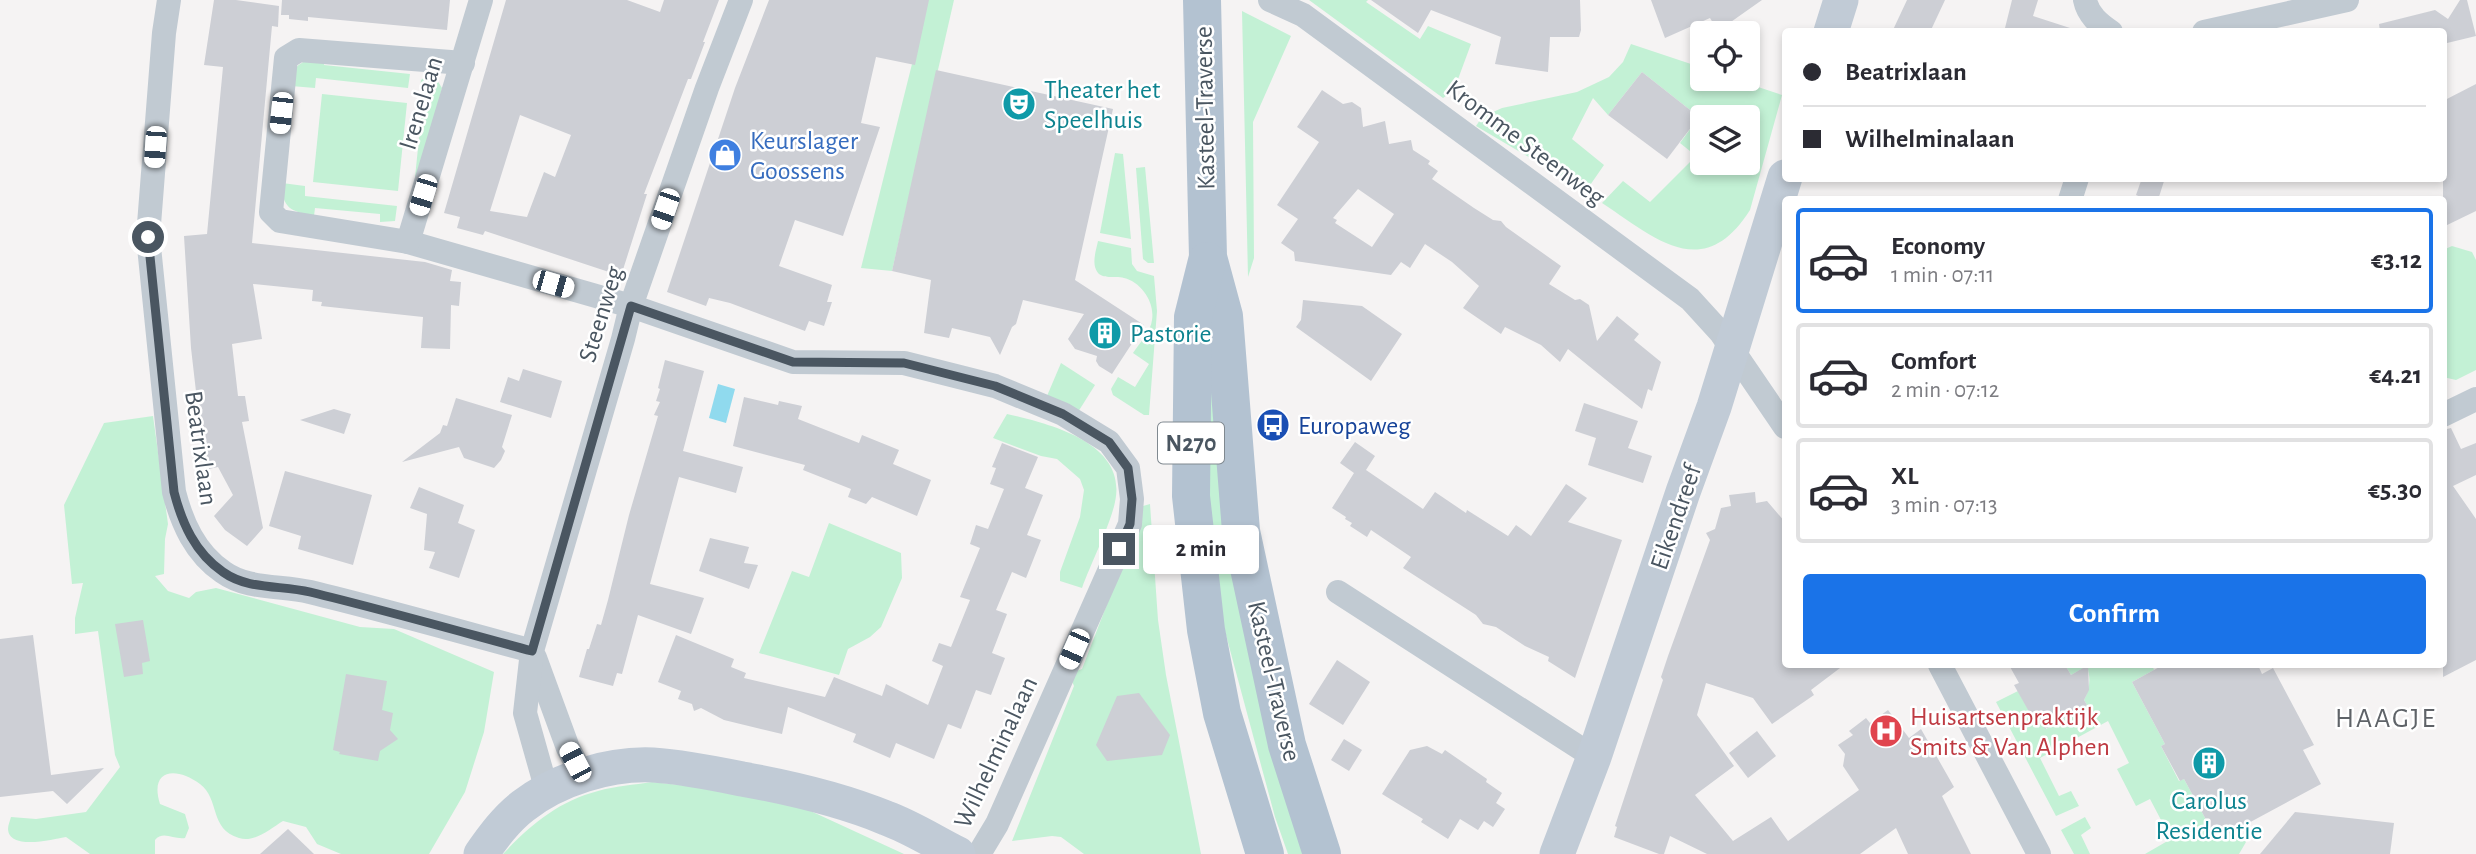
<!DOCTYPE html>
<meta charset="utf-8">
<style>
body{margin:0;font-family:"Alegreya Sans",sans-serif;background:#f2f2f3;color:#2b2b33;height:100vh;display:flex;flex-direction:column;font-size:26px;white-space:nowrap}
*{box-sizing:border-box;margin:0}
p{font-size:23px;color:#7c7c81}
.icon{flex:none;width:38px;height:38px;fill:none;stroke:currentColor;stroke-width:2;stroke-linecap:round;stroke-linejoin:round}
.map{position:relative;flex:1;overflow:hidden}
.drawer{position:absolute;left:1782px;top:196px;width:665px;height:472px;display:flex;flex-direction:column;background:#fff;border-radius:7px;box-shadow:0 4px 10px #0003}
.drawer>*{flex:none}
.banner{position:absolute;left:1782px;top:28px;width:665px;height:154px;border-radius:7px;box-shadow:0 4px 10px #0003;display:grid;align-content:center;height:154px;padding:0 21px;background:#fff}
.tools{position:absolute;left:1690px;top:21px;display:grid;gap:14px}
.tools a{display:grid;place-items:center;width:70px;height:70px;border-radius:7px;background:#fff;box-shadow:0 4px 10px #0003;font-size:35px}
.end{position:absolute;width:32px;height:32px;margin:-16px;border:9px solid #4a5661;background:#fff;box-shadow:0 0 0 4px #fff}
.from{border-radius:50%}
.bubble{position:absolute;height:49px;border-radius:7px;background:#fff;box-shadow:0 4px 10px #0003;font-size:23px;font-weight:600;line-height:49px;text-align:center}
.car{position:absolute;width:21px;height:42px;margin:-21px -10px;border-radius:9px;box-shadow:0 0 5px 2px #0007;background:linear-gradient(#fff 24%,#345 0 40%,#fff 0 76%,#345 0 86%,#fff 0)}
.banner b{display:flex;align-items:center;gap:24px;height:66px;font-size:26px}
.banner b+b{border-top:2px solid #e1e1e2}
.banner i{width:18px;height:18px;background:#2b2b33}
ul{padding:12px 0 0;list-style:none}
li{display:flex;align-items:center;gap:21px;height:105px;margin:0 14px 10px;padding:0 7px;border:4px solid #e1e1e2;border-radius:7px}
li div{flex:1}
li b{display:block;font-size:26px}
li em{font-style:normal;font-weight:600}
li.on{border-color:#1a73e8}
li>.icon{width:63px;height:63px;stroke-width:1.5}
.action{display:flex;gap:14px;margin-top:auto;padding:14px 21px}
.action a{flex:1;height:80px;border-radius:7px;background:#1a73e8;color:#fff;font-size:28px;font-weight:600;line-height:80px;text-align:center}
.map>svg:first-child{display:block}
</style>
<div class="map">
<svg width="2476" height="854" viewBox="0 0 2476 854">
<rect width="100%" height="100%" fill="#f5f3f3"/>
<g fill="#c3f1d5" fill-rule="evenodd">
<polygon points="928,0 954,0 892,271 861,268"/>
<polygon points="1309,0 1368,0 1366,2 1420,39 1428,26 1471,44 1454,90 1443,98"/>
<polygon points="1242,11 1291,36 1253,122 1254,258 1248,277"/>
<path d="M1631,44L1703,68V79H1734L1782,95L1750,210C1703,284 1655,238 1602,203L1623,181L1650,202L1696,156L1680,143L1699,117L1642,72L1608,115L1593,98L1572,139L1604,165L1586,191L1476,126L1482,117L1502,108L1577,92L1609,77L1623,62ZM1703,117H1748V163H1703Z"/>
<path d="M325,57L324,65L410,74L408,88L316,78L315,88L291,86C294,60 302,62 325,57Z"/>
<polygon points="432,72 442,88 412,207 424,89 420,88 421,80"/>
<polygon points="322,94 407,103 398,191 313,182"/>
<polygon points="1115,153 1123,154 1131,239 1100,233"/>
<polygon points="1145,167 1154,263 1148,263 1143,259 1136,168"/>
<path d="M282,183L305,186V196L397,206L395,221L380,222V214L315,208L314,216C291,211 282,209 282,183Z"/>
<path d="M1098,241L1131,248L1132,264L1137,271L1154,276L1157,311L1149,415H1144L1113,395L1111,389L1118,377L1135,387L1149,364L1133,353C1139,344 1151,331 1152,320C1155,302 1141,282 1124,278C1116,275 1105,280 1098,273C1091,264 1096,251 1098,241Z"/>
<polygon points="2452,246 2472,252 2476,260 2476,370 2456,380 2443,377 2443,250"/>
<polygon points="1212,306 1311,854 1288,854 1275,817 1216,598 1206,469"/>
<polygon points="1061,363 1095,385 1078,412 1047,396"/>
<path d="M1007,414C1050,424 1128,443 1115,502C1110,526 1091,563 1082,588L1060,581V572L1080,517L1084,490L1080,479L1057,459L1041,456L993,438Z"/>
<path d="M153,416L168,524L165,539L164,574L155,576L168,591L189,598L196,592L216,588L360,627L394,629L494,672L484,732L465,792L429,854H341L317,844L306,827L283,821C270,829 254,843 239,838C209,829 220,799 200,784C176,766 149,769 160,804L185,814L189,828L185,838C174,840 163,830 155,840V854H90L66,837C54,839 9,851 8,829C8,825 10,821 11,817L36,819L86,812L120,767L115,755L98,631L75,634V618L83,583L72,584L64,505L104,423Z"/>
<polygon points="1150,504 1158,620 1166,675 1201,854 1084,854 1061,837 1052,836 1012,841 1074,686 1070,676 1071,673 1082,669 1141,516 1143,506"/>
<polygon points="829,523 901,553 902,578 881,627 870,637 848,649 839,675 759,653 792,571 809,577"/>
<path d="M2065,665H2152L2154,670L2132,682L2165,744L2161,746L2179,781L2184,779L2217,840L2239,828L2246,842L2239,854H2145L2171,839L2150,799L2136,806L2117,769L2129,763L2108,721L2040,758L2059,796L2071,791L2079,806L2056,816L1996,702L2018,691L2032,716L2037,714L2046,729L2087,705L2084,700C2090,688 2091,679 2087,666L2071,675Z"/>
<path d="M652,782L707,788L791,802L904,854H503C530,825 559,801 598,791C615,786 634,785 652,782Z"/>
<polygon points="2085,817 2091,828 2081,835 2090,854 2074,854 2061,830"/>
</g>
<polygon fill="#90daee" points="718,384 735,389 726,423 709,418"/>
<g fill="#cdcfd5" fill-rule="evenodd">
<polygon points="214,0 236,0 279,6 278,27 272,26 252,243 425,262 452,270 450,281 461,282 459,306 451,305 450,349 421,348 423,317 321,306 322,302 312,301 313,290 253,284 262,339 232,344 238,396 245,396 249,421 242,422 263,528 247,546 225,530 214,516 233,495 218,467 209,469 198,409 191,348 184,236 207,234 223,67 204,65"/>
<polygon points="282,0 450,0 447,30 308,17 308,21 289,19 289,15 281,15"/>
<path d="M506,0H627L660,12L664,0H719L703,42H705L691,79H688L644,194H647L621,276L485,231L483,235L457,228L460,217L444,213ZM520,115L571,135L555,177L544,172L527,217L490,211Z"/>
<polygon points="769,0 929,0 915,65 876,57 861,123 880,127 843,236 795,220 779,266 832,285 827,302 832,302 824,326 809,321 805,331 730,303 709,298 706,306 667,292 735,88"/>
<polygon points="1371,0 1580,0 1581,30 1579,37 1550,37 1548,72 1495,64 1501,37 1431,10 1418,33"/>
<polygon points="1651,0 1762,0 1718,31 1710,18 1665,38"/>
<polygon points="1907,0 1945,0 1930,32 1892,32"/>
<polygon points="2012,0 2038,0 2033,16 2070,28 2069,32 2004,32"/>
<polygon points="2460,0 2467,0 2476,36 2443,44 2443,32 2380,32 2379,24 2435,10 2448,19"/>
<polygon points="936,70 1113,109 1075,280 1144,325 1112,374 1099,366 1096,361 1097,356 1075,349 1068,339 1084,314 1023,300 1016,324 1012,327 1000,355 990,337 952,328 949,338 924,333 931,280 892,271"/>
<polygon points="1642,72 1699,117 1667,159 1608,115"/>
<polygon points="2476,84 2476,211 2443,227 2443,101"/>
<path d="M1322,90L1343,104L1352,102L1361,108L1363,127L1385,121L1389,144L1411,140L1413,150L1430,161L1428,164L1438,171L1432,179L1474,208L1493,220L1501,221L1506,227L1561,266L1549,284L1575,300L1580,299L1589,305L1597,341L1617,316L1639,334L1634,340L1661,362L1652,391L1648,389L1642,409L1568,349L1560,362L1541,345L1505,327L1501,334L1463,308L1479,286L1452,262L1425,244L1410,268L1401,262L1391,275L1295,261L1294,252L1281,243L1298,219L1277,205L1319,142L1297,127ZM1358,189L1394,214L1372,247L1335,223L1337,220L1333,218Z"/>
<polygon points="2142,178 2165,178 2158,200 2148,200 2136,195"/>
<polygon points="1303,300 1362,306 1402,334 1371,381 1296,327 1301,320"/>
<polygon points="665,360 704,371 683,451 743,467 736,493 679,477 650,584 704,598 691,634 638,615 622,674 617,673 613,686 579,677 587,649 589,649 597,624 601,625 608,600 629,515 658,416 654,415 660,402 656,401 660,389 658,388"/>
<polygon points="523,369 562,381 551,418 500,402 508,377 519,381"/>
<polygon points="744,397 778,405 779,401 802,406 798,419 859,443 862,435 899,450 893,464 931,480 917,516 872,497 866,504 848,497 851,489 803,470 805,465 733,446"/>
<polygon points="456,398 512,415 502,447 505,451 501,460 494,468 464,458 459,447 402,462 440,433 443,425 447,426"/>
<polygon points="1584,403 1638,421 1628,448 1652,456 1643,483 1588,465 1596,438 1575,431"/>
<polygon points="334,409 351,414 344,434 300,420"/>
<polygon points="2451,428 2461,449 2476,443 2476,475 2453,486 2476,519 2476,660 2443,677 2443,430"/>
<polygon points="1355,442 1375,456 1366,470 1423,509 1435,492 1466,513 1467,510 1508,536 1516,525 1531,536 1566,484 1587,498 1568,522 1622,540 1575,678 1548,661 1549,657 1525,646 1496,627 1483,624 1476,615 1403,568 1411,557 1371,530 1367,537 1350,526 1352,523 1345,519 1346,517 1332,508 1354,473 1340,463"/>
<polygon points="1002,443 1038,457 1025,488 1043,495 1027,535 1041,540 1026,578 1012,572 996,610 1007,614 992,653 1005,658 991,695 976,690 961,729 948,724 934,759 896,743 890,758 853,742 856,734 788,707 782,734 724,720 701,708 694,711 692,704 678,699 681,691 658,682 676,635 734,659 731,667 746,673 744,678 825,697 834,677 882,696 886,684 928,705 943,666 932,661 939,643 951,647 970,600 960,597 980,548 970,544 976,525 988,529 1004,489 990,484 996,468 992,467"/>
<polygon points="285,471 372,495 353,565 298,549 301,536 269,526"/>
<polygon points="419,487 464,505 458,523 475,530 459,578 429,568 435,552 424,550 427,514 410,508"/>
<polygon points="1755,492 1756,503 1767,501 1785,522 1785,665 1844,665 1811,690 1814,695 1772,724 1753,698 1706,683 1697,715 1734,766 1695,795 1733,841 1771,817 1788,841 1859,790 1843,766 1845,754 1838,745 1853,735 1849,731 1866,718 1870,723 1888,710 1909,738 1921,729 1954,787 1942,796 1971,854 1908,854 1896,828 1860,854 1707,854 1670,836 1664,854 1659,854 1614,837 1617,827 1615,826 1663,680 1661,677 1668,656 1710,540 1706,533 1715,529 1721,508 1731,506 1729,495"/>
<polygon points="710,538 749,547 744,563 758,565 749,589 699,571"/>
<polygon points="143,620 150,661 142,663 143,674 124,677 115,624"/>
<polygon points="33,635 51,775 104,768 67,804 53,791 0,797 0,639"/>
<polygon points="1337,660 1370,682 1343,725 1309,704"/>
<polygon points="2009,665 2065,665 2071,675 2088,665 2089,690 2084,700 2087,705 2045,729 2037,714 2032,717 2014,685 2019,683"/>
<polygon points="2163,665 2258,665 2262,674 2273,668 2314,745 2303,750 2321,784 2217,840 2184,779 2180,781 2161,746 2165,744 2132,682"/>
<polygon points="346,674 387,681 382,710 393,713 390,730 398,739 380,751 378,761 339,754 340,752 333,750"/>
<polygon points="1139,693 1170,735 1162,755 1107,761 1096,745 1117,696"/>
<polygon points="1757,731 1776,756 1748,778 1729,753"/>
<polygon points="1344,739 1362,750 1349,771 1331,760"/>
<polygon points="1427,746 1442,754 1445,750 1487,779 1486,782 1502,793 1496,803 1505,809 1493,827 1484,821 1478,830 1460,819 1448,839 1421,822 1423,819 1382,794 1410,750"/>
<polygon points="2295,812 2394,823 2390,854 2260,854"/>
<polygon points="288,829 314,854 260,854"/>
</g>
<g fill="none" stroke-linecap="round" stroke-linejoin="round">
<g stroke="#c1cad2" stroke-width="24">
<path d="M169,0L164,33L148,237L174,492C182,523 195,553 223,572C248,590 281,585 310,592C384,610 458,631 532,651"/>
<polyline points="1270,0 1303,15 1690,299 1721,333 1785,427"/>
<path d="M2085,0C2088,15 2099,24 2111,32"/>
<polyline points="2204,32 2347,0"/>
<polyline points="463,63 299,50 286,58 271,212 280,221 408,242 631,306 793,362 904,363 995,386 1063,414 1109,442 1128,468 1132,499 1130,524 997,824 979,854"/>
<polyline points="2070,200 2077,178"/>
<polyline points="408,242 481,0"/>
<polyline points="2443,415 2476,399"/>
<polyline points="1338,592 1594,757"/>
<polyline points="535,658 568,748 583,776"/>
<polyline points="1940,665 2039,854"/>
<polyline points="547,791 525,713 532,651 623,339 631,306 707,88 741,0"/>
</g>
<g stroke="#c1cbd6" stroke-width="35">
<polyline points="1831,32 1841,0"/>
<path d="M481,854C493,837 506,819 523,806C558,779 609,763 653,765C683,767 713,773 742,779C792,788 840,799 886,818C911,827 934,842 958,854"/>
<polyline points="1557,854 1594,757 1683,492 1714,407 1785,177"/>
</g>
<g stroke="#b3c2d1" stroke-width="38">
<polyline points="1202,0 1208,257 1224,316 1241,531 1287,745 1322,854"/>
<polyline points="1207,261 1193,317 1191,496 1206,630 1222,713 1265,854"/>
</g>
</g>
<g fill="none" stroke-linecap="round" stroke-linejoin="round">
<path stroke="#4a5661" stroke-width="9" d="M148,237L174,492C182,523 195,553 223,572C248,590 281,585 310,592C384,610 458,631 532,651L631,306L793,362L904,363L995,386L1063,414L1109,442L1128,468L1132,499L1130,524L1119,549"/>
</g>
<defs>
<symbol id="theatre-disc" viewBox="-11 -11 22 22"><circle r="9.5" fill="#0f9aa8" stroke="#fff"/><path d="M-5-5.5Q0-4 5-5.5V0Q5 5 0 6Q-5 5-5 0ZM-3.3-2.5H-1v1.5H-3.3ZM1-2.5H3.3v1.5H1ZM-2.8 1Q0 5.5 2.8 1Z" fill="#fff"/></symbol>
<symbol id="shop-disc" viewBox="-11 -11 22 22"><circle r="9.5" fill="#3f7fe0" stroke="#fff"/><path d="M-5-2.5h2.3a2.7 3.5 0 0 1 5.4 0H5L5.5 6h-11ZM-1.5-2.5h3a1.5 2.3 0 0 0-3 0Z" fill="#fff"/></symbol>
<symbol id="building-disc" viewBox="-11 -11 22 22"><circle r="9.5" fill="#0f9aa8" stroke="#fff"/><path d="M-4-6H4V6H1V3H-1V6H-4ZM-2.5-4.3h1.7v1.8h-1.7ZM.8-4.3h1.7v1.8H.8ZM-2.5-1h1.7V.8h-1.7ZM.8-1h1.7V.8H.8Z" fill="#fff"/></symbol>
<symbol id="bus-disc" viewBox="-11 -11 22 22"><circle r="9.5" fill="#1a4fb4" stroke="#fff"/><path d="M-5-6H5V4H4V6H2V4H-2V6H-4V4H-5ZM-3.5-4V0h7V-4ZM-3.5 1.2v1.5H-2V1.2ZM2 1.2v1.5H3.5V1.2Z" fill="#fff"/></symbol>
<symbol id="hospital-disc" viewBox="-11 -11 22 22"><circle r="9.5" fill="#e0444e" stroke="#fff"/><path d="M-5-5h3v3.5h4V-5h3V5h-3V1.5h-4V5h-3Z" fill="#fff"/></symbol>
</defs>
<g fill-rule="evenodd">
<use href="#theatre-disc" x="1000" y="85" width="38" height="38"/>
<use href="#shop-disc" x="706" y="136" width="38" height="38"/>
<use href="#building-disc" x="1086" y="314" width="38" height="38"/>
<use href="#bus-disc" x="1254" y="406" width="38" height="38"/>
<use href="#hospital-disc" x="1867" y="712" width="38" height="38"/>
<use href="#building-disc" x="2190" y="744" width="38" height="38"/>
</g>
<g text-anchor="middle" stroke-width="5" stroke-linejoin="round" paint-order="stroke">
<rect fill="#fff" stroke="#808990" stroke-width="2" x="1158" y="422.5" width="66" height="41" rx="5"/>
<g font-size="24" font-weight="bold" fill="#4a5661">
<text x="1191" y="451">N270</text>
</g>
<g font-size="26" fill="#0d838f" stroke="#fff" text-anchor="start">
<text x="1044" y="98">Theater het<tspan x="1044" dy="30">Speelhuis</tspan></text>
<text x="1130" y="342">Pastorie</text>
<text x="2209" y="809" text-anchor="middle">Carolus<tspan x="2209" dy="30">Residentie</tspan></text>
</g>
<g font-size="26" fill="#4a5661" stroke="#fff">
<text transform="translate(420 103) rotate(-73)" y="9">Irenelaan</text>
<text transform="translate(1204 108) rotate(-91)" y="9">Kasteel-Traverse</text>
<text transform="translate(1526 142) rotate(37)" y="9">Kromme Steenweg</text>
<text transform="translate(600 314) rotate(-73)" y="9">Steenweg</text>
<text transform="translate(202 448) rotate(82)" y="9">Beatrixlaan</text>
<text transform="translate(1675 517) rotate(-71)" y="9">Eikendreef</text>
<text transform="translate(1275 681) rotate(77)" y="9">Kasteel-Traverse</text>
<text transform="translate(995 752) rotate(-65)" y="9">Wilhelminalaan</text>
</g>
<g font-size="26" fill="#366cbe" stroke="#fff" text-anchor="start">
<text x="750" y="149">Keurslager<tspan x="750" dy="30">Goossens</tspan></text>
</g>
<g font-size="26" fill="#164399" stroke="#fff" text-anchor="start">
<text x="1298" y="434">Europaweg</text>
</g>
<g font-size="26" fill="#be3a42" stroke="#fff" text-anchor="start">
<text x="1910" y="725">Huisartsenpraktijk<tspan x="1910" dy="30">Smits &amp; Van Alphen</tspan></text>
</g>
<g font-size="28" letter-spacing="2" fill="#5f6368" stroke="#fff">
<text x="2386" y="727">HAAGJE</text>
</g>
</g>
</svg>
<div class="tools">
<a><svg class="icon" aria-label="locate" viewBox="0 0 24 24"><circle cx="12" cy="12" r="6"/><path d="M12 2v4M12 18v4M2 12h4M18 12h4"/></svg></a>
<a><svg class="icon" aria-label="layers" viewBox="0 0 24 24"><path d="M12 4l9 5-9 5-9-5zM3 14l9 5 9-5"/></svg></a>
</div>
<i class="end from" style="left:148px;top:237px"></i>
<i class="end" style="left:1119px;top:549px"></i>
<div class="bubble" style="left:1143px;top:525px;width:116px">2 min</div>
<i class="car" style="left:281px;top:113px;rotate:186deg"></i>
<i class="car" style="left:155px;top:147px;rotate:184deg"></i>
<i class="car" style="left:423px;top:195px;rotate:197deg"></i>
<i class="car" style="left:665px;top:209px;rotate:199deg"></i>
<i class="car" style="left:553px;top:284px;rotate:106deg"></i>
<i class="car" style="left:1074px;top:649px;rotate:204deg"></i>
<i class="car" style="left:575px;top:762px;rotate:332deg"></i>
<div class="banner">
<b><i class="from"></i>Beatrixlaan</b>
<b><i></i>Wilhelminalaan</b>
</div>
<section class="drawer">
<ul>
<li class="on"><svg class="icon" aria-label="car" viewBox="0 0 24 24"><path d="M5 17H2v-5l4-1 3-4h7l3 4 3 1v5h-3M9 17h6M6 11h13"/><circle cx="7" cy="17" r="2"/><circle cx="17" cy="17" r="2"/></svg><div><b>Economy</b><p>1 min · 07:11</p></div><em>€3.12</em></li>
<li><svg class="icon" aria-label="car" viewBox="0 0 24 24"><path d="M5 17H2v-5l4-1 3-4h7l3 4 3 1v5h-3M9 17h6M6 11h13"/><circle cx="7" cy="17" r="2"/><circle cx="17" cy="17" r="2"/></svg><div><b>Comfort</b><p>2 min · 07:12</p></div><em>€4.21</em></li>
<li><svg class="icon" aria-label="car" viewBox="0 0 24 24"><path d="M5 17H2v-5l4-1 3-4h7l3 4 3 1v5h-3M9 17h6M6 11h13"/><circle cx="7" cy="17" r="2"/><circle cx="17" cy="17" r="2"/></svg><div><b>XL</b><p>3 min · 07:13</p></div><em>€5.30</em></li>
</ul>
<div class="action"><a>Confirm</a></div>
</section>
</div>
